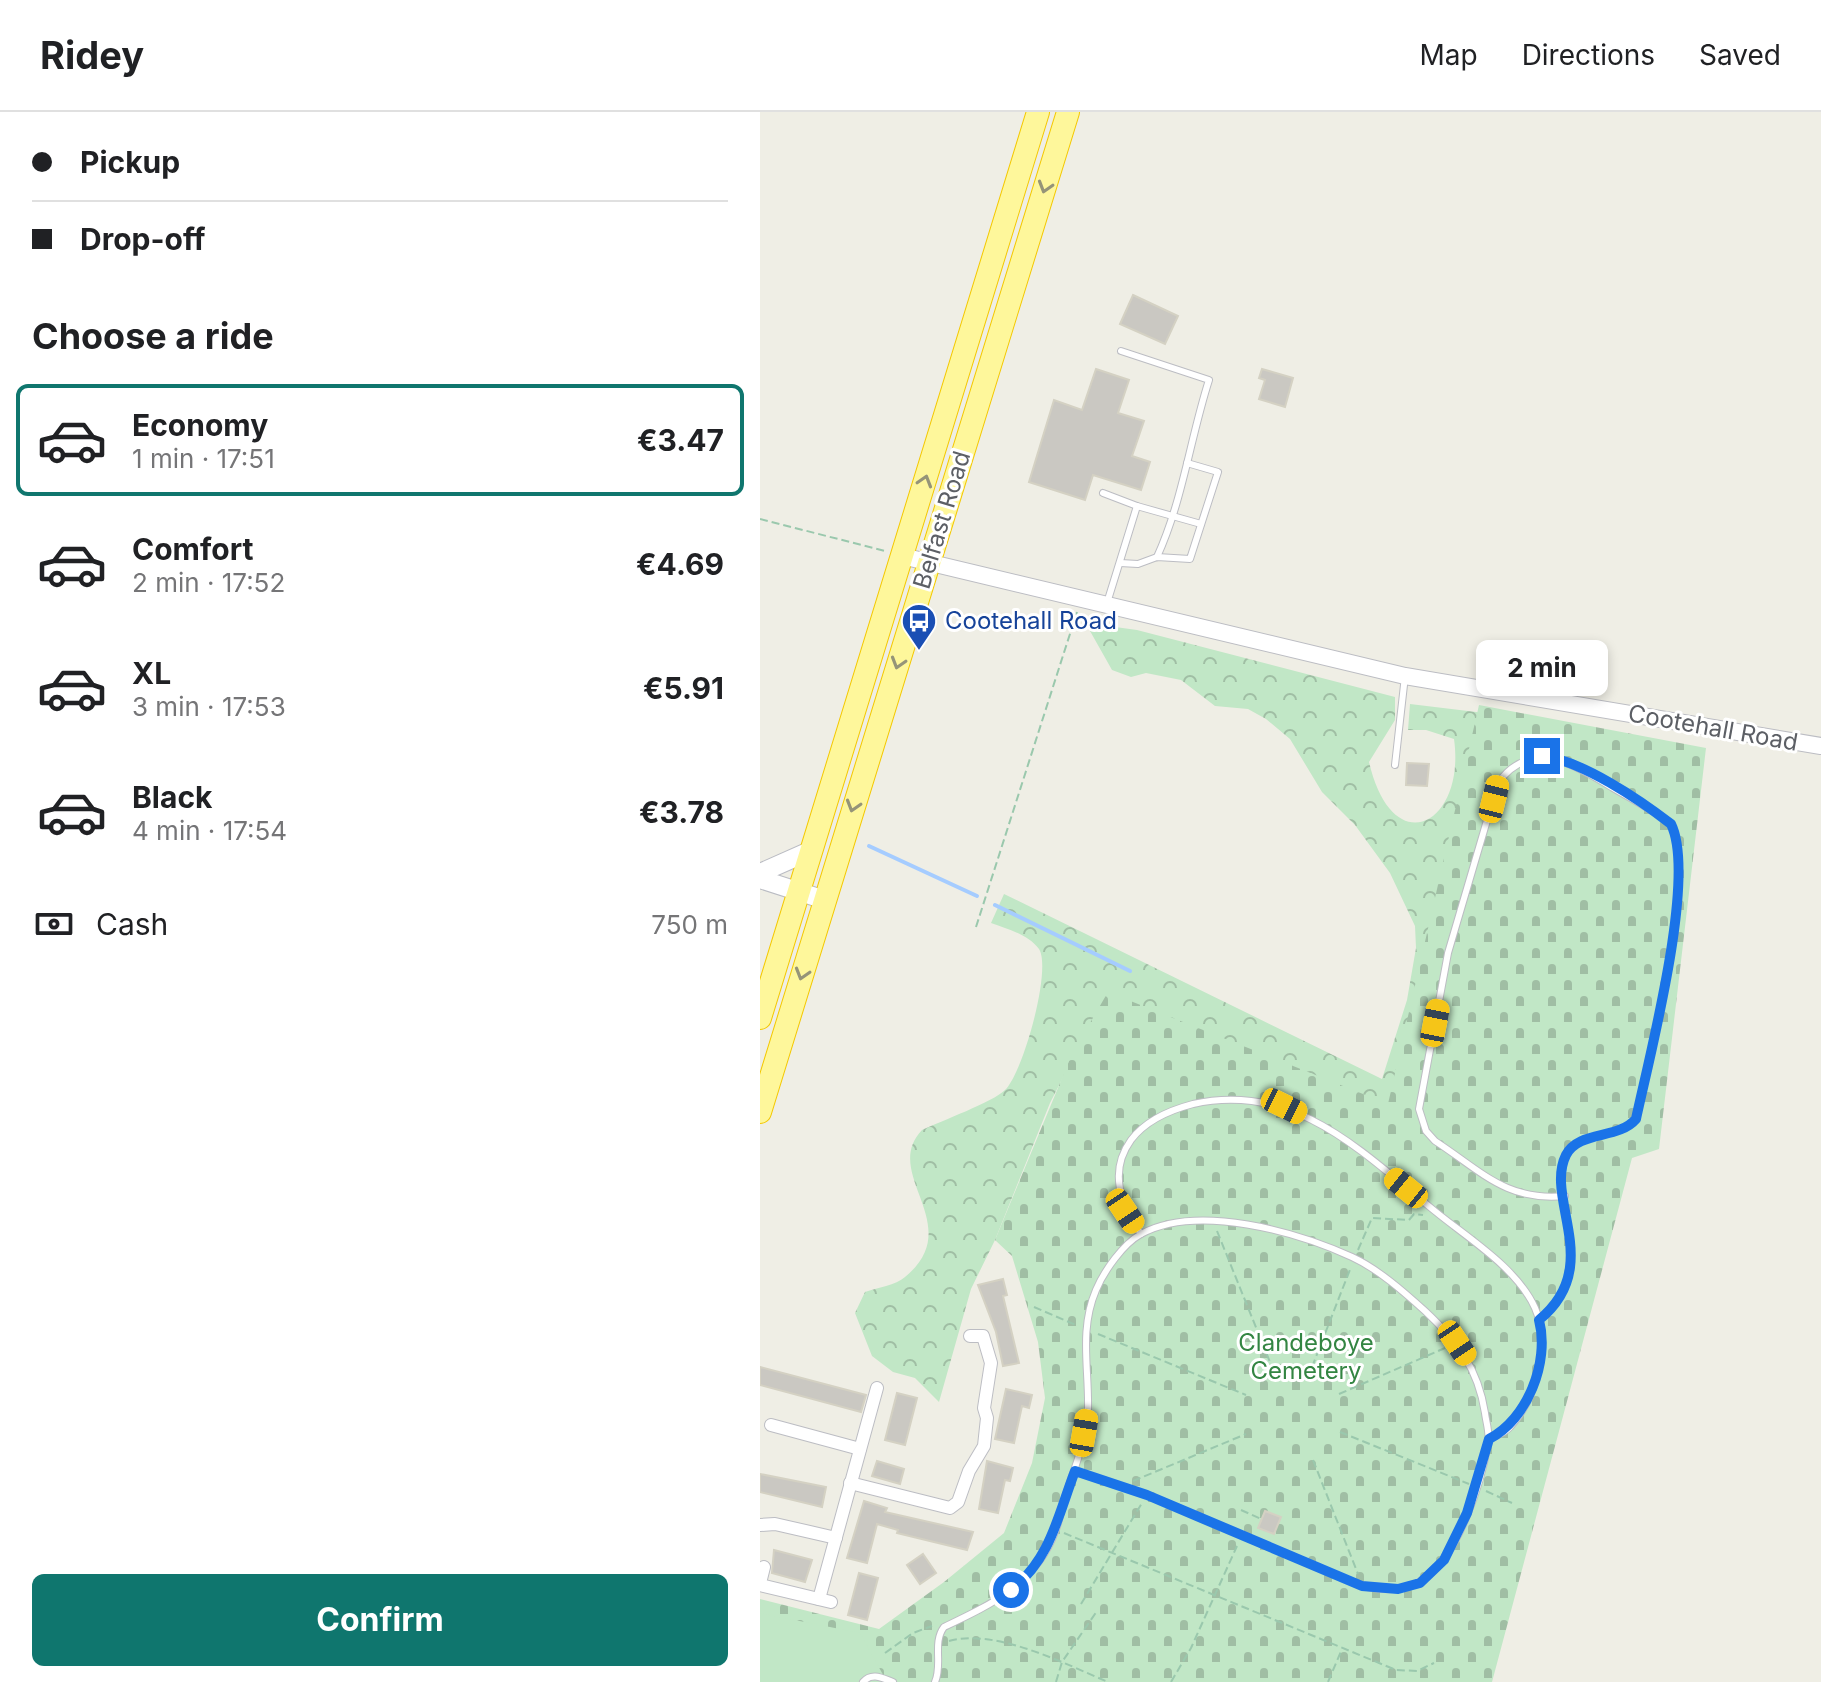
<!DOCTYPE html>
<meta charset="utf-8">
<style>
body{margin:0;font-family:Inter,sans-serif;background:#f2f2f2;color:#202124;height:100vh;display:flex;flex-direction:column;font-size:30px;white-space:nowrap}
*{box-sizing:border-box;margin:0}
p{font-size:26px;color:#757577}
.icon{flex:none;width:44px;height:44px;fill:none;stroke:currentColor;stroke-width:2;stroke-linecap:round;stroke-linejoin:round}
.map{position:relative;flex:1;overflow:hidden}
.side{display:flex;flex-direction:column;background:#fff;width:760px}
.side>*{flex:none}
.hud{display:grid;align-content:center;height:176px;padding:0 32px;background:#fff}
.end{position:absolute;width:36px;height:36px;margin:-18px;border:10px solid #1a73e8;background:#fff;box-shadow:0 0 0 4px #fff}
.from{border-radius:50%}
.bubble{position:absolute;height:56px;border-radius:12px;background:#fff;box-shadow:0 4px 12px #0003;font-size:26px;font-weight:700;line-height:56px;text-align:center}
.car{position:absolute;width:24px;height:48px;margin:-24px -12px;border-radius:10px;box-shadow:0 0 6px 2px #0007;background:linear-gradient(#f5c518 24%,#345 0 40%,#f5c518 0 76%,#345 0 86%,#f5c518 0)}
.hud b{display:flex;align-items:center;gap:28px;height:76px;font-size:30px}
.hud b+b{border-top:2px solid #e0e0e0}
.hud i{width:20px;height:20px;background:#202124}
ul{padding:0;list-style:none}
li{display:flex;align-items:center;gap:24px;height:112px;margin:0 16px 12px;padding:0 16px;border:4px solid transparent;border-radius:12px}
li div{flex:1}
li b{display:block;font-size:30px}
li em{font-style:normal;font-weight:700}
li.active{border-color:#0f766e}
li>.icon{width:72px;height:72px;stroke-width:1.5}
h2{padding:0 32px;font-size:36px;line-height:96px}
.pay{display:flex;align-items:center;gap:20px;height:88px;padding:0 32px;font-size:30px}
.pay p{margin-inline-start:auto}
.cta{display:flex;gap:16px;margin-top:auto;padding:16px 32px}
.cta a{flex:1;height:92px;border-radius:12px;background:#0f766e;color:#fff;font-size:32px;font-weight:700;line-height:92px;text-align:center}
header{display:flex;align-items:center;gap:48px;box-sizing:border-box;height:112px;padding:0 40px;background:#fff;border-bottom:2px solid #e0e0e0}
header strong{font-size:38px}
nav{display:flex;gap:44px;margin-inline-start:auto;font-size:28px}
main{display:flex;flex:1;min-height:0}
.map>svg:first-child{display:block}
</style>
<header>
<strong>Ridey</strong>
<nav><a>Map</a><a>Directions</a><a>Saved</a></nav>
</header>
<main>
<section class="side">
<div class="hud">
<b><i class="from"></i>Pickup</b>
<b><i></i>Drop-off</b>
</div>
<h2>Choose a ride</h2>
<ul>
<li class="active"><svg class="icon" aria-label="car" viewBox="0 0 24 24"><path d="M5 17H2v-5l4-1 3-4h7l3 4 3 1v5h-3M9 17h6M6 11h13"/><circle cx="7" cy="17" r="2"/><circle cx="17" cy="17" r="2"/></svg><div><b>Economy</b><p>1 min · 17:51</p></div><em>€3.47</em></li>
<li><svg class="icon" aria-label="car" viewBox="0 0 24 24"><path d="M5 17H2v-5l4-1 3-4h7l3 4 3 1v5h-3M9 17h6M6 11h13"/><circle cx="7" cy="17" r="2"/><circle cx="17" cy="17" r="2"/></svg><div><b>Comfort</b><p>2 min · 17:52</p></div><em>€4.69</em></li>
<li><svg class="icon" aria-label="car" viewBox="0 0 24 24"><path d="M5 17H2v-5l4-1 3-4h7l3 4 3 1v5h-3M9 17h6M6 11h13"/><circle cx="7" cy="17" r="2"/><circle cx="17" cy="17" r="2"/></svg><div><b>XL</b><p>3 min · 17:53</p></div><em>€5.91</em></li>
<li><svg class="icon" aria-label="car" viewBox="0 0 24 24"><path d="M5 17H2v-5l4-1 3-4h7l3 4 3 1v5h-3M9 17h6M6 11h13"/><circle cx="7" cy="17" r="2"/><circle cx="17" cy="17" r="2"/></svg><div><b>Black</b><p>4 min · 17:54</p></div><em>€3.78</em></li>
</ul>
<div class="pay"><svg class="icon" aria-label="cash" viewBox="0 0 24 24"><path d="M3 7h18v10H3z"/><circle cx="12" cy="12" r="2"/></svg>Cash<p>750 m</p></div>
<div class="cta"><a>Confirm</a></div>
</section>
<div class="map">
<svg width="1061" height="1570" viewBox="0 0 1061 1570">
<defs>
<pattern id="forest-crowns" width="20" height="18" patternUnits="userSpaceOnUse" patternTransform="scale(2)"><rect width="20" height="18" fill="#c1e7c6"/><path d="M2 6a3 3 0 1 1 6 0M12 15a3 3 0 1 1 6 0" fill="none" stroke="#a0bea4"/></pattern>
<pattern id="cemetery-stones" width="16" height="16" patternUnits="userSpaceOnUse" patternTransform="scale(2)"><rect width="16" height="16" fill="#c1e7c6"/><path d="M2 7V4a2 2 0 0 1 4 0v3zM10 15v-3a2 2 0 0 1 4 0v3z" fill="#a0bea4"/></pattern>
</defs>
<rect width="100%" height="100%" fill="#efeee5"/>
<path fill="url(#forest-crowns)" d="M348,514L377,518L635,585V608L609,650C633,752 706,712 694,627L666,618H648L650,592L741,603L636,1007L327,918L290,991L235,1128L211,1177L179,1290L155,1266L133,1260L112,1244L95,1201L105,1180C117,1176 136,1173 145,1165C208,1113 120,1062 162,1018C181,1009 233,990 245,978C263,961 292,857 279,837C268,822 247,817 231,811L244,782L622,967L647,888L656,836L655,814L630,761L595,713L562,680L530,627L506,607L488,597L455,594L421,568L386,561L371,565L352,558L330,519Z"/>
<polygon fill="url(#cemetery-stones)" points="719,593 946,636 899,1037 872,1046 732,1570 0,1570 0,1487 119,1517 184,1470 244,1421 272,1351 285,1286 278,1230 252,1144 235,1128 312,942 348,880 628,992"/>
<polygon fill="#c1e7c6" points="0,1501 100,1521 127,1570 0,1570"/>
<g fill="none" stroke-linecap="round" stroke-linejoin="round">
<g stroke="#a5ccff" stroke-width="4">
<polyline points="109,734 217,784"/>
<polyline points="235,793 370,859"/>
</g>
</g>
<g fill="#cac8c2" stroke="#d4d1c3" stroke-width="2">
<polygon points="373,183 418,204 405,232 360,212"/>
<polygon points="336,257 369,268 358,301 384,309 372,344 390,350 381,378 333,363 325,388 269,370 294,288 322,298"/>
<polygon points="502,257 533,266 525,295 499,287 505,268 499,266"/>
<polygon points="647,651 669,652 667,674 646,673"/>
<polygon points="243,1167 247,1183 243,1184 259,1251 243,1254 236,1220 218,1173"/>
<polygon points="0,1255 106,1283 101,1300 0,1273"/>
<polygon points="246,1277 272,1283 269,1296 262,1294 254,1331 235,1327"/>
<polygon points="137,1281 157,1286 145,1333 125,1328"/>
<polygon points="117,1349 144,1357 140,1372 112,1364"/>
<polygon points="227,1349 253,1356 250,1369 245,1368 238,1401 219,1397"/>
<polygon points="0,1362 66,1375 62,1395 0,1380"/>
<polygon points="104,1389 127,1396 125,1400 213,1420 207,1438 137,1421 138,1418 117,1412 107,1451 87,1446"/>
<polygon points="505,1399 521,1405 514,1422 498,1416"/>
<polygon points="14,1438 52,1448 45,1470 12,1461"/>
<polygon points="163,1442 176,1461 160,1472 147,1453"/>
<polygon points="99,1461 118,1466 107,1508 88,1503"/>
</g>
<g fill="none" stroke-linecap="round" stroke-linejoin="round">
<defs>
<g id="service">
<path d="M361,239L449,268C430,327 423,388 397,445"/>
<polyline points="343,381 377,394 347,491"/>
<polyline points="377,394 441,412"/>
<polyline points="360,451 378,452 397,445 430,447 458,360 427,351"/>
<polyline points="635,653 645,564"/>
<path d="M381,1122C361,1093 348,1060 371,1028C386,1008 410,998 433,992C535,969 603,1041 676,1100C709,1127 757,1156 775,1196C791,1232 776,1287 750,1315C745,1321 736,1324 729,1327"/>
<path d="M779,1208C845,1153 784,1087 806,1043C819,1018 858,1028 876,1007C890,946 936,766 911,712C893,698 872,687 853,676C815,653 771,625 738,671L688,841L659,997L666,1019L675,1029C721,1059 747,1090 805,1084"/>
<path d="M103,1570C112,1560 122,1566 133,1570"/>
<path d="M175,1570C183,1552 172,1531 184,1515C230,1493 276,1472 295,1420C300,1409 301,1396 305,1385C314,1357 327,1327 328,1297C329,1256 319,1218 336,1178C344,1159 363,1132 381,1122C438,1091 537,1120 592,1145C618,1157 644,1180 665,1199C697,1229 718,1256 725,1301C726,1310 730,1321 728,1330C722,1370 697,1448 661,1469C643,1480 622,1478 602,1474L387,1383L315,1359"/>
</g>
<g id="minor">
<polyline points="11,1313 100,1337"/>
<polyline points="90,1371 190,1396 198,1390 209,1359 224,1334 227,1306 224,1296 231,1251 223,1224 210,1224"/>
<polyline points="0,1413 15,1412 76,1426"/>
<polyline points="0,1471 4,1455"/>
<polyline points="0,1473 71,1490"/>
<polyline points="59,1487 117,1276"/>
</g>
<polyline id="tertiary" points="142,444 645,564 1061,634"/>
<g id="secondary">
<polyline points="0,761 52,738"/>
<polyline points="0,767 65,788"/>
</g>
<g id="trunk">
<polyline points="0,906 278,0"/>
<polyline points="0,1000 308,0"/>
</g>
</defs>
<use href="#service" stroke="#bcbdc3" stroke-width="8"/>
<use href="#minor" stroke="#bcbdc3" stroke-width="14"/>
<use href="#tertiary" stroke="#bcbdc3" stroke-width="18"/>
<use href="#secondary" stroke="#babcc3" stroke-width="20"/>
<use href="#trunk" stroke="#f4c800" stroke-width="24"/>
<g stroke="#9ac8ad" stroke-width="2" stroke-dasharray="8 4" stroke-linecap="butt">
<polyline points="0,407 125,439"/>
<polyline points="216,815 317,500"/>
<polyline points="457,1119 512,1255"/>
<polyline points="598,1138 612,1106 649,1108 654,1102 663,1103"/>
<polyline points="274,1195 318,1214"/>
<polyline points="338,1222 486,1283"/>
<polyline points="552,1255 591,1155"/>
<polyline points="579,1282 685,1236"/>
<polyline points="580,1320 709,1372"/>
<polyline points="553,1348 598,1462"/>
<polyline points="373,1369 486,1322"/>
<polyline points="726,1379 752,1391"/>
<polyline points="481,1398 501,1407"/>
<polyline points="304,1421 636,1558 657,1559 674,1551"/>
<polyline points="321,1492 382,1391"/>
<path d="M189,1529C236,1516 305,1552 348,1570"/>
<polyline points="125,1541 153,1521 172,1514"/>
<polyline points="296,1570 302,1550 337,1499"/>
<polyline points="411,1570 431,1536 477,1434"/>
<polyline points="568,1570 582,1537"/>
</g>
<use href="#service" stroke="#fff" stroke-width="6"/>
<use href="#minor" stroke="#fff" stroke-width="12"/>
<use href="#tertiary" stroke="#fff" stroke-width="16"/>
<use href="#secondary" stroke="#fff" stroke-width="18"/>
<use href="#trunk" stroke="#fef79b" stroke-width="22"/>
</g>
<defs><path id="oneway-chevron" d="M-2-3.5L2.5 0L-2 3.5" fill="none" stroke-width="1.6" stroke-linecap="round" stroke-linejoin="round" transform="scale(2)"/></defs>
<g stroke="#959478">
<use href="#oneway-chevron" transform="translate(285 75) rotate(107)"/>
<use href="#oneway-chevron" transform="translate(165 369) rotate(-73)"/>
<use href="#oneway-chevron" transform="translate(138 551) rotate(107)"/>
<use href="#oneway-chevron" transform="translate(93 694) rotate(107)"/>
<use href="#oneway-chevron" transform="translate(42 862) rotate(107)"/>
</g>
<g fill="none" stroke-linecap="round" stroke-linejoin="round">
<path stroke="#1a73e8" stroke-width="10" d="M251,1478C291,1447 298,1403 315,1359L387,1383L602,1474L638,1477L660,1471L684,1448L707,1401L729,1327C767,1308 790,1250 779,1208C845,1154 784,1087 806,1043C819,1018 858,1028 876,1007C889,946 937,765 911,712C880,688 821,648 782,644"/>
</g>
<defs>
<symbol id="bus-pin" viewBox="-11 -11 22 30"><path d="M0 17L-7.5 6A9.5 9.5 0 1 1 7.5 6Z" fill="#1a4fb4" stroke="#fff"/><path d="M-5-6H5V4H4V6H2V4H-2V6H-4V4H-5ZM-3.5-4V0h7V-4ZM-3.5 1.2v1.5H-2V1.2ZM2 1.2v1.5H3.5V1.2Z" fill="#fff"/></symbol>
</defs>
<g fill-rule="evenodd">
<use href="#bus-pin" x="139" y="489" width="40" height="54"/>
</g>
<g text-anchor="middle" stroke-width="6" stroke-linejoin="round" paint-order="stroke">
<g font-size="24" fill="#5c5f65" stroke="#fff">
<text transform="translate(182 408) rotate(-73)" y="8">Belfast Road</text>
<text transform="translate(953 616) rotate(10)" y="8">Cootehall Road</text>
</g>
<g font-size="24" fill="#164399" stroke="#fff" text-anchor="start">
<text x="185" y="517">Cootehall Road</text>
</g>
<g font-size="24" fill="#338542" stroke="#fff">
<text x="546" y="1239">Clandeboye<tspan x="546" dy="28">Cemetery</tspan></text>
</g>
</g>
</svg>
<i class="end from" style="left:251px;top:1478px"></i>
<i class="end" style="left:782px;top:644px"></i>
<div class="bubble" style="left:716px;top:528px;width:132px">2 min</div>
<i class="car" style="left:734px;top:687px;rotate:14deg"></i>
<i class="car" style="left:675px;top:911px;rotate:11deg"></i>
<i class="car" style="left:524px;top:994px;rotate:116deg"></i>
<i class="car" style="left:646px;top:1076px;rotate:309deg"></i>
<i class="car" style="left:365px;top:1099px;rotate:146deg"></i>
<i class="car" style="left:697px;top:1231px;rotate:146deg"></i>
<i class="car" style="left:324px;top:1321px;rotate:10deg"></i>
</div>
</main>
